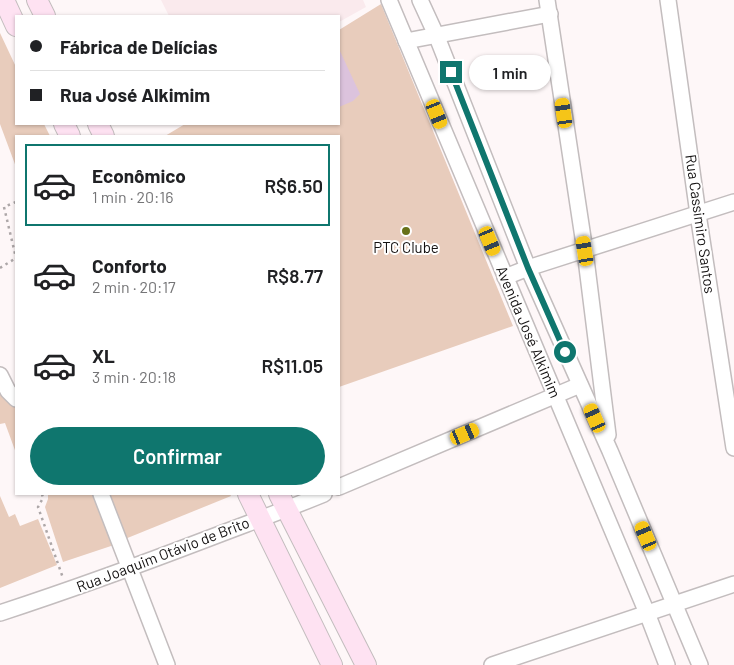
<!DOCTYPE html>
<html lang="pt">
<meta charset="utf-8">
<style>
body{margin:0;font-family:Barlow,sans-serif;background:#f6f6f6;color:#202124;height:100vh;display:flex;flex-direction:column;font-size:19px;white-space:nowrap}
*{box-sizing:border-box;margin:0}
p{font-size:16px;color:#757577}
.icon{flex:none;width:28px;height:28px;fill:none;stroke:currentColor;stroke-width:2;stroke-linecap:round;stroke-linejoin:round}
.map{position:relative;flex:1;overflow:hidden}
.panel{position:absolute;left:15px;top:135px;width:325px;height:360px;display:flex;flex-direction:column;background:#fff;border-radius:0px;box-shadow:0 1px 4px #0004}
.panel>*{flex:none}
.top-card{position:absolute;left:15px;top:15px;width:325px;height:110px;border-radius:0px;box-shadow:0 1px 4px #0004;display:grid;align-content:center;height:110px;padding:0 15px;background:#fff}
.end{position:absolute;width:22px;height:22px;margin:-11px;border:6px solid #0f766e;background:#fff;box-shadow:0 0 0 2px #fff}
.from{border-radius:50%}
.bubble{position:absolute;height:35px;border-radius:18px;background:#fff;box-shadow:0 1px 4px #0004;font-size:16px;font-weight:600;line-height:35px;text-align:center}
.car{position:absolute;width:15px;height:30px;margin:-15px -8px;border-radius:6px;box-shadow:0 0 4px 1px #0007;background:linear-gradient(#f5c518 24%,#345 0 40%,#f5c518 0 76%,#345 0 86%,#f5c518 0)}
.top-card b{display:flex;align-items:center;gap:18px;height:48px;font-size:19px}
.top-card b+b{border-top:1px solid #e0e0e0}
.top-card i{width:12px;height:12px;background:#202124}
ul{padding:9px 0 0;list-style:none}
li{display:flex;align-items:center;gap:15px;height:82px;margin:0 10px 8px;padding:0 5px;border:2px solid transparent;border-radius:0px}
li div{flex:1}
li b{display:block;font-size:19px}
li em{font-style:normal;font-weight:600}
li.current{border-color:#0f766e}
li>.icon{width:45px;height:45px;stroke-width:1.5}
.action{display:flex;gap:10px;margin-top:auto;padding:10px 15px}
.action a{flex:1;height:58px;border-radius:30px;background:#0f766e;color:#fff;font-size:20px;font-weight:600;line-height:58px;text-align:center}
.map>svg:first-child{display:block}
</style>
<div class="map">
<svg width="734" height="665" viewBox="0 0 734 665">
<rect width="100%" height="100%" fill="#fef7f8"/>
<polygon fill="#faeaed" points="161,0 363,0 366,7 339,22 339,16 169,16"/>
<g fill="#e8ccbc">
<polygon points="381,4 513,326 339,387 339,136 165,136 185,124 339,124 339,30"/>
<polygon points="0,33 16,67 16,124 44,124 50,136 16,136 16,167 0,124"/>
<polygon points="0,366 16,402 16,453 5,423 0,424"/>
<polygon points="48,494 93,494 114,545 63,562 45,507 48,499"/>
<polygon points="108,494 230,494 231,496 125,539"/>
<polygon points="0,496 9,517 15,514 20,526 38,519 57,565 0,588"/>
</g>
<polygon fill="#dcc3dd" points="339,49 360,94 353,101 339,107"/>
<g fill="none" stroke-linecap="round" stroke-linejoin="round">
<defs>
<g id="minor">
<polyline points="389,0 647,613 667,665"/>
<polyline points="420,0 437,37 528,268 610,451 700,665"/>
<polyline points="547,0 585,251 608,435"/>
<polyline points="668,0 698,214 734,448"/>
<polyline points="406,41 550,14"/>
<polyline points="505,277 528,268 734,202"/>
<polyline points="0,375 8,391 16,399"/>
<polyline points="339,487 580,385"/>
<polyline points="101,494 167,665"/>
<path d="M0,613C70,590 139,565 207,539C246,524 285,510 324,494"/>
<polyline points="492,665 734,584"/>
</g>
<g id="secondary">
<polyline points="4,0 16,26"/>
<polyline points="37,0 45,16"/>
<polyline points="64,124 70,136"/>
<polyline points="98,124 104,136"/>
<polyline points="248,494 332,665"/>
<polyline points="279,494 366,665"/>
</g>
</defs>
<use href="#minor" stroke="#c3bdbe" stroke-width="18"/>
<use href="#secondary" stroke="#c3bdbe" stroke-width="22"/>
<g stroke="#ada7a8" stroke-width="2.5" stroke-dasharray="2.5 4" stroke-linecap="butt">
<polyline points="16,202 4,207 16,258"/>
<polyline points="0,268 16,258"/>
<polyline points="42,494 43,498 38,507 63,578"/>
</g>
<use href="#minor" stroke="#fff" stroke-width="15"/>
<use href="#secondary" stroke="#fee2f2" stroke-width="20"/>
</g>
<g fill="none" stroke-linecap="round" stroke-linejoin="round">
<polyline stroke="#0f766e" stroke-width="6" points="451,72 528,268 565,352"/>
</g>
<circle fill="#687119" stroke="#fff" stroke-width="2" cx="406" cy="231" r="5"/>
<g text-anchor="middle" stroke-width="4" stroke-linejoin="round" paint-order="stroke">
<g font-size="15" fill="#131111" stroke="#fff">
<text transform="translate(700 224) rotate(82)" y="5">Rua Cassimiro Santos</text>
<text transform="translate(528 332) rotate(67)" y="5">Avenida José Alkimim</text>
<text transform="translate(163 555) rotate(-21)" y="5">Rua Joaquim Otávio de Brito</text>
</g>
<g font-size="15" fill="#131111" stroke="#fff">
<text x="406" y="253">PTC Clube</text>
</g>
</g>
</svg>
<i class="end from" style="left:565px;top:352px"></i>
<i class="end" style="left:451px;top:72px"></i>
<div class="bubble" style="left:469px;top:55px;width:82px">1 min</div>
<i class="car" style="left:564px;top:113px;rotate:352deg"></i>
<i class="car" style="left:437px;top:114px;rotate:158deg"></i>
<i class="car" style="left:490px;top:241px;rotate:157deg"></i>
<i class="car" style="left:585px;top:251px;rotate:351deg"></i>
<i class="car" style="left:595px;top:418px;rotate:336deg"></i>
<i class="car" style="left:465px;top:434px;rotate:67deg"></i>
<i class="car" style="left:646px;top:536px;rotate:337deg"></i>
<div class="top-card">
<b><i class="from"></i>Fábrica de Delícias</b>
<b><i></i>Rua José Alkimim</b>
</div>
<section class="panel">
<ul>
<li class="current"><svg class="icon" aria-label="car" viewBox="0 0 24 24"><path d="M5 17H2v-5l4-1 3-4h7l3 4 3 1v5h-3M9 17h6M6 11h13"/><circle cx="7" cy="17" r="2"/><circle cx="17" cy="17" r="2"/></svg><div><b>Econômico</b><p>1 min · 20:16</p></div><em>R$6.50</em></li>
<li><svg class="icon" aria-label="car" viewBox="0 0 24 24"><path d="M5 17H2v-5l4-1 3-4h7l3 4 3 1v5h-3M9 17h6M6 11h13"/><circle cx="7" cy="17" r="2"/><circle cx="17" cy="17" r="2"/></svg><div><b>Conforto</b><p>2 min · 20:17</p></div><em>R$8.77</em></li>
<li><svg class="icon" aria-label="car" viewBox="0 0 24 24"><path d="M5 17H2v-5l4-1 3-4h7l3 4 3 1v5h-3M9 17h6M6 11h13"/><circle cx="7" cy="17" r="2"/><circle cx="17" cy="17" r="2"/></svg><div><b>XL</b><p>3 min · 20:18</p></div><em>R$11.05</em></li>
</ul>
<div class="action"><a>Confirmar</a></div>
</section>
</div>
